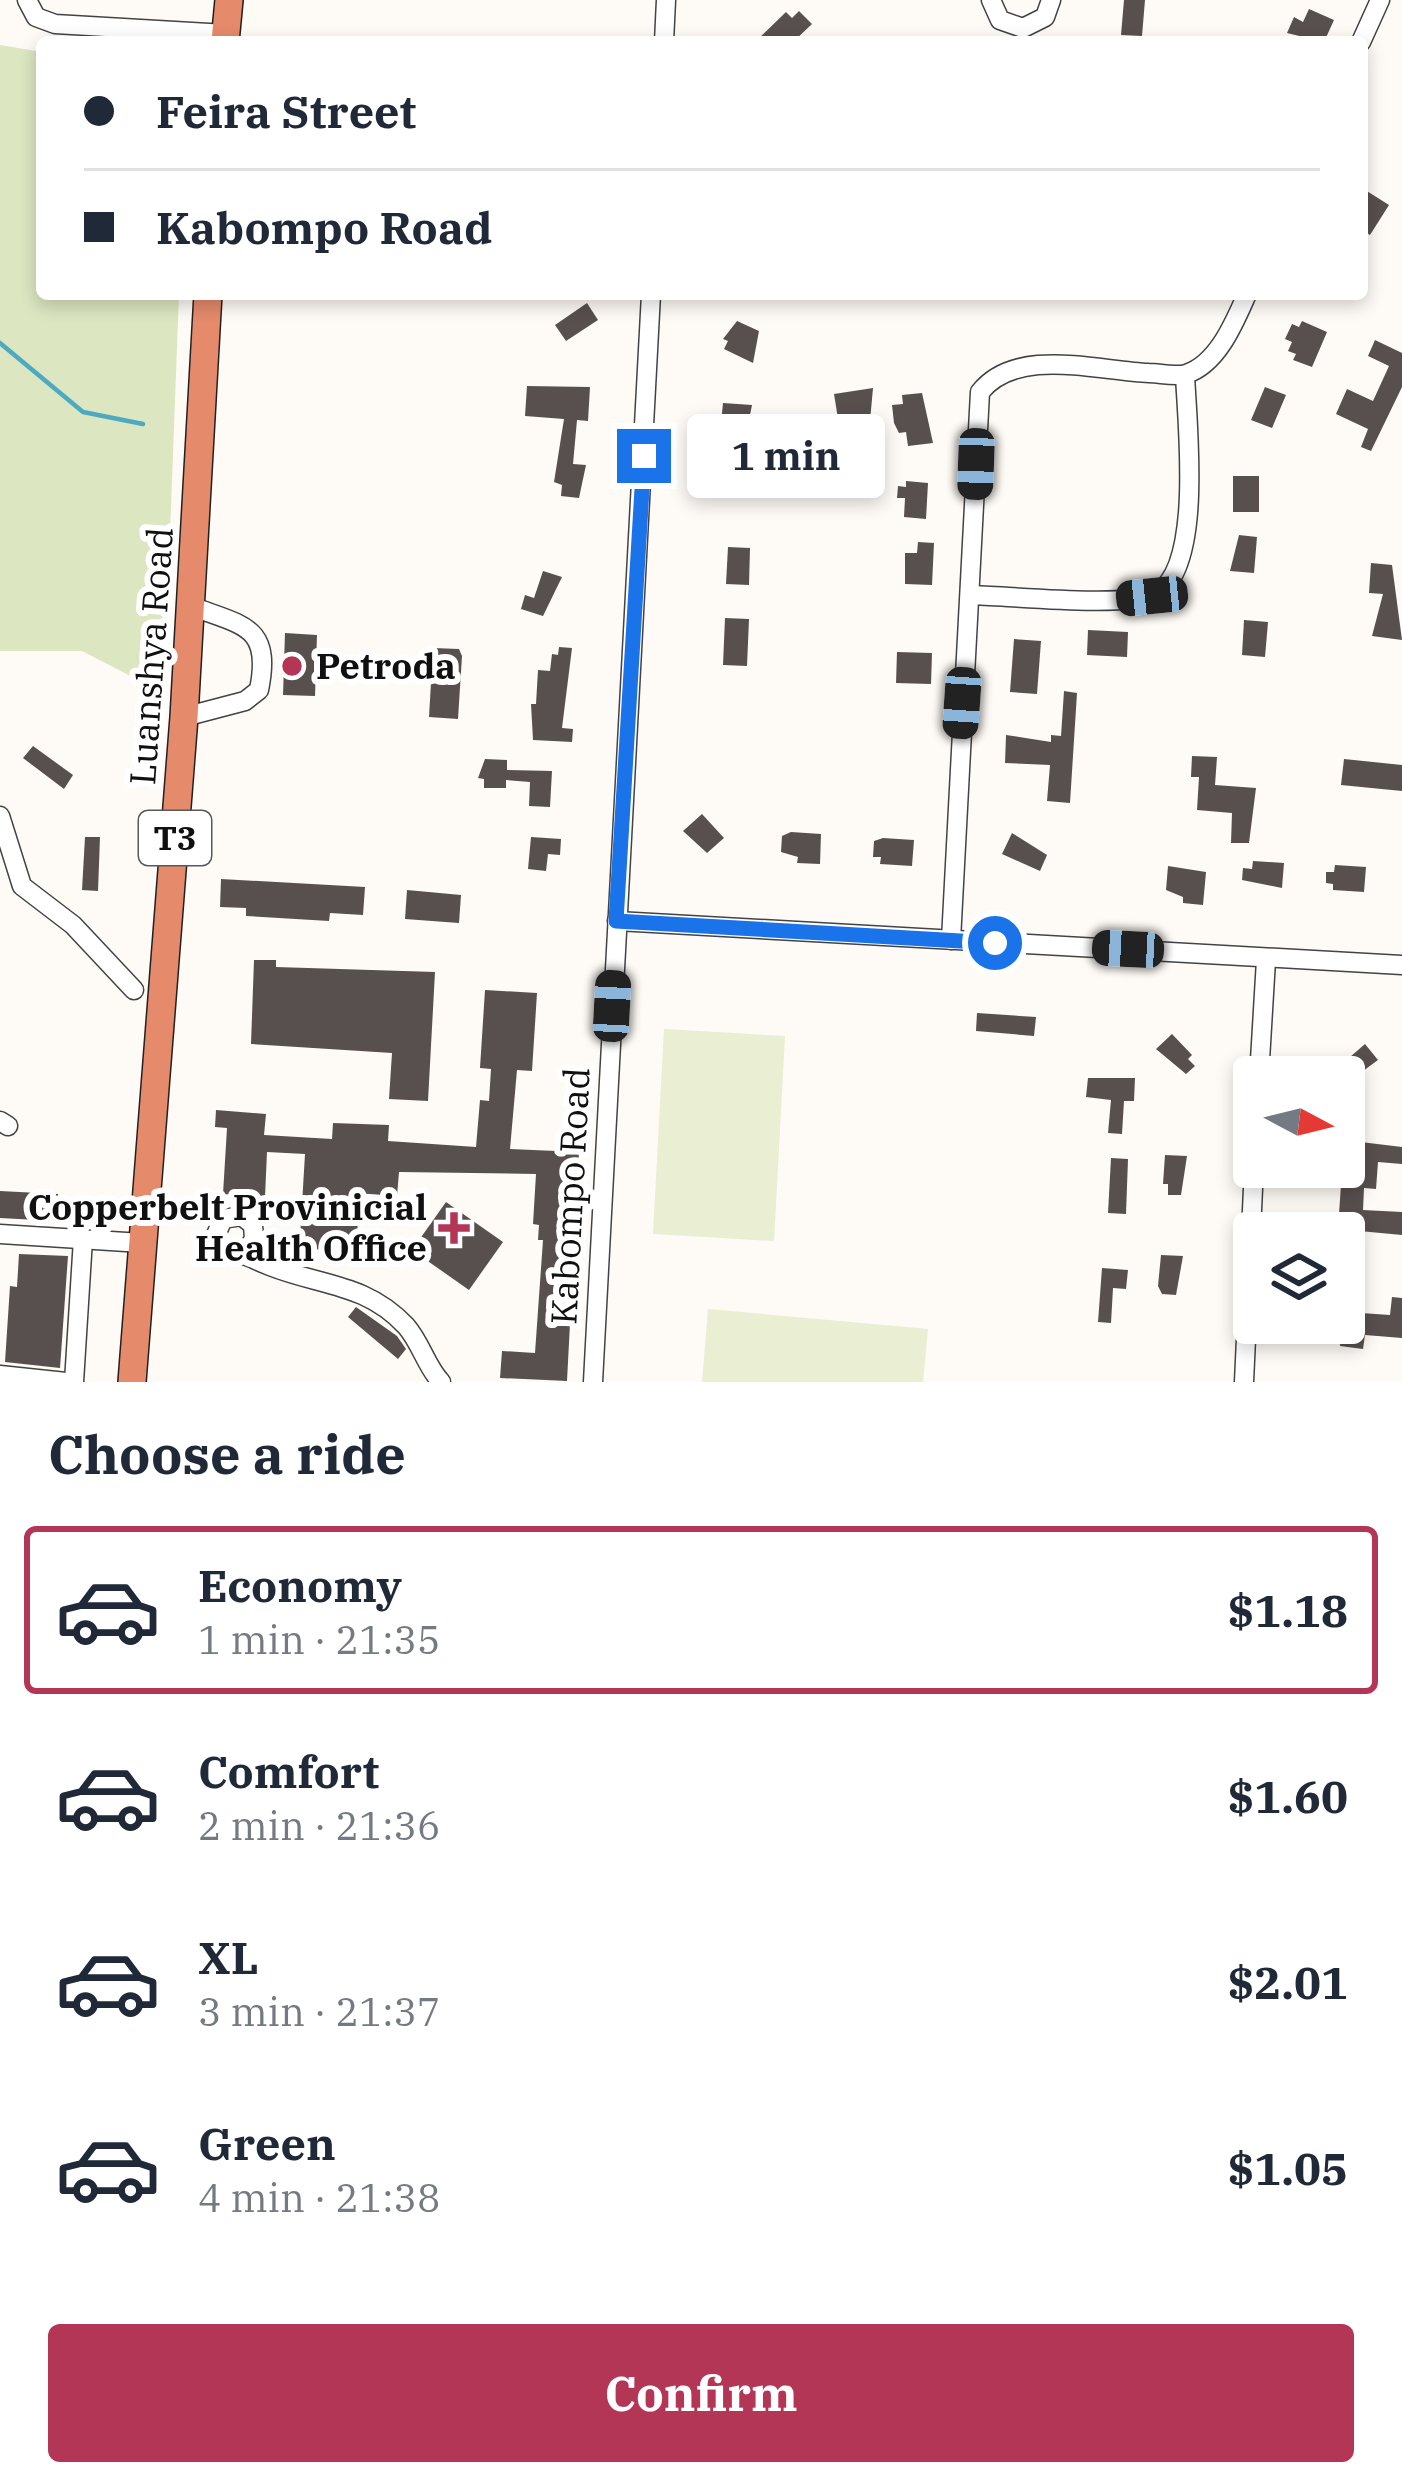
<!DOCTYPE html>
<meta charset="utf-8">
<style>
body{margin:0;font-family:"IBM Plex Serif",serif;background:#f2f2f3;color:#1f2937;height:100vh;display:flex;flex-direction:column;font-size:45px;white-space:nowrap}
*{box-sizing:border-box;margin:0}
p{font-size:39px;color:#747a83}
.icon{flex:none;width:66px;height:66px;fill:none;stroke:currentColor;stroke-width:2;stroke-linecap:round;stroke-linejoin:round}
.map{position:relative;height:1382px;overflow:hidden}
.panel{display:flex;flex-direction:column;background:#fff;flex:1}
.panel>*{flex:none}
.top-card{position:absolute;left:36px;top:36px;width:1332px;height:264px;border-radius:12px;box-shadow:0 6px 18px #0003;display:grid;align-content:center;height:264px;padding:0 48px;background:#fff}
.needle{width:78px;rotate:97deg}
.tools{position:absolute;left:1233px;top:1056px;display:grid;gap:24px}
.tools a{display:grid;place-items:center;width:132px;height:132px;border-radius:12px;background:#fff;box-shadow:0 6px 18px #0003;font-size:60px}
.end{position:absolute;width:54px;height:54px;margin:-27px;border:15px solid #1a73e8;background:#fff;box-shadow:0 0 0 6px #fff}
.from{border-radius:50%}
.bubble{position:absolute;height:84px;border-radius:12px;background:#fff;box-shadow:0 6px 18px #0003;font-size:39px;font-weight:700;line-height:84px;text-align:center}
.car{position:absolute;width:36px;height:72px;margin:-36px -18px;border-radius:15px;box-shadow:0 0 9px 3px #0007;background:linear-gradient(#222 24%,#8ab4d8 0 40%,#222 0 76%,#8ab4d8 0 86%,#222 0)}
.top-card b{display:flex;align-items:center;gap:42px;height:114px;font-size:45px}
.top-card b+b{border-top:3px solid #e0e1e3}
.top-card i{width:30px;height:30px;background:#1f2937}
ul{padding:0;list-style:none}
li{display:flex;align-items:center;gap:36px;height:168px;margin:0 24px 18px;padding:0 24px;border:6px solid transparent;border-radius:12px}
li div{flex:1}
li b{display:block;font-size:45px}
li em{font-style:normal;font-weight:700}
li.selected{border-color:#b33656}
li>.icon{width:108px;height:108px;stroke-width:1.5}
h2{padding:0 48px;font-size:54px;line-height:144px}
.action{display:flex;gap:24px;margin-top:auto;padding:24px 48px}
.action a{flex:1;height:138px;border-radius:12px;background:#b33656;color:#fff;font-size:48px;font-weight:700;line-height:138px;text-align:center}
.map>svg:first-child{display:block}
</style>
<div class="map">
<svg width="1402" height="1382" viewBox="0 0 1402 1382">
<rect width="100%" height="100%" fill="#fefaf5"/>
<polygon fill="#dce6c1" points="0,45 42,52 42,294 179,294 164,693 82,651 0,651"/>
<g fill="#eaeed2">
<polygon points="664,1029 785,1036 774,1241 653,1234"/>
<polygon points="708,1309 928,1329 923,1382 702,1382"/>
</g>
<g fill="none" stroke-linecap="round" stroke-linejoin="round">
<polyline stroke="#4daac0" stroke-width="4.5" points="0,343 83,412 143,424"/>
</g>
<g fill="#58504e">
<polygon points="1124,0 1145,0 1142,36 1121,35"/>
<polygon points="1309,9 1334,20 1324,42 1287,33 1294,17 1303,22"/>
<polygon points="799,11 812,24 793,42 755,42 786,12 792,18"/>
<polygon points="1362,188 1389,205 1370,235 1362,230"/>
<polygon points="587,303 598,320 566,341 555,325"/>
<polygon points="737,321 759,331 753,363 724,349 728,341 723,339"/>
<polygon points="1302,321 1327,332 1312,367 1293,360 1296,354 1288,351 1292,342 1285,339 1292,324 1299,327"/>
<polygon points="1375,340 1402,353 1402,387 1371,451 1361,447 1368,429 1336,414 1347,389 1373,401 1389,366 1368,356"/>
<polygon points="527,386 590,387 588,421 577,420 573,464 586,465 579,498 561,496 562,485 554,482 564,419 525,416"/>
<polygon points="1265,387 1286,395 1272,428 1251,420"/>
<polygon points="873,388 870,421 839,425 834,394"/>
<polygon points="922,393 933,443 908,446 906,432 899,433 894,423 892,405 903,404 902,395"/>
<polygon points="723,403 752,405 746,435 720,433"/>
<polygon points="829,436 847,438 844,467 862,469 861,491 830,489"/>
<rect x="1233" y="476" width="26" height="36"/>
<polygon points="906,481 928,483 926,519 904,517 905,498 897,498 898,486 906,487"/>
<polygon points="1239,535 1257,537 1254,573 1230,571"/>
<polygon points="918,542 934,543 932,585 905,584 905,553 917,553"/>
<polygon points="728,547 750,548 749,585 726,584"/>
<polygon points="1371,563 1392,565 1402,640 1372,636 1383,594 1369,593"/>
<polygon points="543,571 562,577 543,616 521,609 525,595 534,598"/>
<polygon points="725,618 749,619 747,666 723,665"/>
<polygon points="1244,620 1268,622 1265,657 1242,655"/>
<polygon points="1088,630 1128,632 1127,657 1087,655"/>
<polygon points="285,633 317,635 315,696 283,695"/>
<polygon points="1014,639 1041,641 1037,694 1010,692"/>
<polygon points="559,647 572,648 562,728 573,729 572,742 533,740 531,704 536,704 538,670 550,671 552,654 558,655"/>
<polygon points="433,648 459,649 462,656 458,719 429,717"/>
<polygon points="897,652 932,653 931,684 896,683"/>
<polygon points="1064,691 1077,693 1070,803 1047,801 1050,765 1005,763 1006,735 1051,742 1051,735 1061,736"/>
<polygon points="33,746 73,775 64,789 23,758"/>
<polygon points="1192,756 1217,757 1215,785 1256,788 1249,843 1231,843 1232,813 1197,810 1199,777 1191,777"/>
<polygon points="485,759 507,760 507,770 552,771 550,807 529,806 530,782 506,780 506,788 484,788 484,779 478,778"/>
<polygon points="1344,759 1402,765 1402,791 1341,785"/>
<polygon points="702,814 724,838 707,853 683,831"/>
<polygon points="791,832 821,834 820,864 797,863 798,857 781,852 782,836"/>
<polygon points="1012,833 1047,855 1040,871 1002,854"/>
<polygon points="85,837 100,837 98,891 82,890"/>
<polygon points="531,837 561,839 560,855 548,854 546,871 528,869"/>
<polygon points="883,838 914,840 912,866 880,864 881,857 873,857 874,841"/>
<polygon points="1253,861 1284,863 1282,888 1242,880 1243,868 1252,869"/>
<polygon points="1335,865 1366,867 1364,892 1333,890 1333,884 1326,883 1326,872 1334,872"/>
<polygon points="1168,866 1206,872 1203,905 1183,903 1183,897 1166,890"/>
<polygon points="221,879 365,887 363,915 330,913 329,921 246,916 246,908 220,907"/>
<polygon points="407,890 461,895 459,923 405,919"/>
<polygon points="254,960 276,960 276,967 435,972 428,1101 389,1099 392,1053 251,1044"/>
<polygon points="485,990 537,993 532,1071 517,1070 510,1149 579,1152 567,1381 500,1378 502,1351 535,1353 543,1240 538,1240 539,1225 533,1224 536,1174 399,1172 397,1196 356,1193 358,1239 332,1240 331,1250 307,1249 307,1239 300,1238 305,1154 267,1152 265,1197 223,1194 227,1128 215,1127 216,1110 266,1114 264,1135 332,1139 333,1123 389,1125 388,1141 476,1147 480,1100 489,1101 491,1069 480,1068"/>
<polygon points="977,1013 1036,1017 1034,1036 976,1031"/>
<polygon points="1172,1034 1192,1055 1188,1059 1195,1066 1186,1074 1156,1049"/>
<polygon points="1365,1044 1378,1060 1348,1082 1339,1071 1342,1064"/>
<polygon points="1088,1078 1135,1078 1134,1101 1124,1101 1122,1134 1108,1133 1111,1100 1086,1097"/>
<polygon points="1344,1140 1402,1147 1402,1164 1378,1162 1376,1189 1364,1188 1363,1210 1402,1212 1402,1235 1338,1229"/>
<polygon points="1165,1155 1187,1156 1181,1195 1168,1195 1168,1184 1163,1184"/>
<polygon points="1111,1158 1128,1159 1126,1214 1108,1213"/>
<polygon points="0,1191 58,1194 56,1221 0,1218"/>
<polygon points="446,1202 503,1242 469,1290 412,1250"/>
<polygon points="19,1254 68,1256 60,1368 5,1362 10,1286 17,1287"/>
<polygon points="1161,1255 1183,1256 1176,1295 1162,1294 1158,1286"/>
<polygon points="1102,1268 1128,1270 1126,1289 1113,1288 1111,1323 1098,1322"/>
<polygon points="1344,1287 1356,1288 1354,1310 1361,1313 1390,1315 1392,1297 1402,1298 1402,1338 1365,1335 1363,1349 1340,1346"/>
<polygon points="356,1307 397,1336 406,1349 398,1359 348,1317"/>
</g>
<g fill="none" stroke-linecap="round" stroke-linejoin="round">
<defs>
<g id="minor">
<polyline points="27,0 36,17 55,24 226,34"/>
<polyline points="991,0 1000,20 1023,28 1045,17 1051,0"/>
<polyline points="664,42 666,0"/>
<polyline points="1361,42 1380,0"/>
<path d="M971,595C1010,596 1126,608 1155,594C1204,570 1187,423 1185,375"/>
<path d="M184,717L245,701L259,690C272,625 243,626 191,606"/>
<polyline points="0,816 22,886 73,925 134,990"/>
<polyline points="617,921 1402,965"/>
<path d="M951,940L980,392C1017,346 1097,371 1149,373C1159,373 1176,377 1186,374C1218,364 1235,321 1247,294"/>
<polyline points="1259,1077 1266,960"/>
<polyline points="0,1121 8,1126"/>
<polyline points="0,1234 142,1243"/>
<path d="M246,1251L254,1239L253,1225L242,1216L223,1219L215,1237L227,1253C255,1256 244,1256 270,1266C320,1286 366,1283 406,1326C421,1343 426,1366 441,1382"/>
<polyline points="0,1375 66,1382"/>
<polyline points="74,1382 83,1239"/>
<polyline points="593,1382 651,294"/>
<polyline points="1244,1382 1254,1167"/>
</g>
<g id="highway">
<polyline points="225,42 229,0"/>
<polyline points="132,1382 184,717 208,294"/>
</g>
</defs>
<use href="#minor" stroke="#434343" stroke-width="21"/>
<use href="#highway" stroke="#212121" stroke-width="30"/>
<use href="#minor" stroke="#fff" stroke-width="18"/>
<use href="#highway" stroke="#e58a6b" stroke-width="27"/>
</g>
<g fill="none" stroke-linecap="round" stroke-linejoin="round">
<polyline stroke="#1a73e8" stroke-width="15" points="644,456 616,921 995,943"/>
</g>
<g fill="#b33656" stroke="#fff" stroke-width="4.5">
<circle cx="292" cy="666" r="12"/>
<path d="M448 1210h12v12h12v12h-12v12h-12v-12h-12v-12h12z"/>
</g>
<g text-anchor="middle" stroke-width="12" stroke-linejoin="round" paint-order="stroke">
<rect fill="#fff" stroke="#585858" stroke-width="3" x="139" y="811" width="72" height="54" rx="9"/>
<g font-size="33" font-weight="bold" fill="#101010">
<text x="175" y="850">T3</text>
</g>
<g font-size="36" fill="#101010" stroke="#fff">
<text transform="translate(151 656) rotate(-86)" y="13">Luanshya Road</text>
<text transform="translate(570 1196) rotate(-87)" y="13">Kabompo Road</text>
</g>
<g font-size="36" font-weight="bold" fill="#101010" stroke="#fff" text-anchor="start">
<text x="316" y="679">Petroda</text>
<text x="427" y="1220" text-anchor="end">Copperbelt Provinicial<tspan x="427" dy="41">Health Office</tspan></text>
</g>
</g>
</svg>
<div class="tools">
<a><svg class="needle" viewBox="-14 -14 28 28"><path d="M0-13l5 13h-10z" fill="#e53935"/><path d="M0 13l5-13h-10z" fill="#747a83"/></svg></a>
<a><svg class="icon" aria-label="layers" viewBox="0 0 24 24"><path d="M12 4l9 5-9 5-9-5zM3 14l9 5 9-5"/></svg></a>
</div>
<i class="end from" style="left:995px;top:943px"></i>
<i class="end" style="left:644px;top:456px"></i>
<div class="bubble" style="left:687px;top:414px;width:198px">1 min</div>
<i class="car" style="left:976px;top:464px;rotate:182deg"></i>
<i class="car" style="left:1152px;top:596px;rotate:264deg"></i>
<i class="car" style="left:962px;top:703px;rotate:184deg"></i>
<i class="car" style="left:1128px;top:949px;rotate:273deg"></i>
<i class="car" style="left:612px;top:1006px;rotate:3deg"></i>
<div class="top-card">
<b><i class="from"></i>Feira Street</b>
<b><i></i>Kabompo Road</b>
</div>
</div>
<section class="panel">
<h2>Choose a ride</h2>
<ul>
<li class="selected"><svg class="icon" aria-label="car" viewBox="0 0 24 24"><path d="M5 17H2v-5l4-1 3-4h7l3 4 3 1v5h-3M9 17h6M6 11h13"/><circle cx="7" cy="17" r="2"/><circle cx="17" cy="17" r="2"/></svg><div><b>Economy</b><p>1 min · 21:35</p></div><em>$1.18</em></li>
<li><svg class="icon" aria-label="car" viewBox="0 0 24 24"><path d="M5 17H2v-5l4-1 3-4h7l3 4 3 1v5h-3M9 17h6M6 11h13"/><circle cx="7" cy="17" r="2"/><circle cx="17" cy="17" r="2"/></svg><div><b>Comfort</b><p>2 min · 21:36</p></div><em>$1.60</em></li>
<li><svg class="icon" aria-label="car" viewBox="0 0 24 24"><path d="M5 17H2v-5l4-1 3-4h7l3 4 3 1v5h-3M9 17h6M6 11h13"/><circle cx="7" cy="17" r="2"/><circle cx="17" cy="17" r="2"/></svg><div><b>XL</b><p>3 min · 21:37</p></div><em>$2.01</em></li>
<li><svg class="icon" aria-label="car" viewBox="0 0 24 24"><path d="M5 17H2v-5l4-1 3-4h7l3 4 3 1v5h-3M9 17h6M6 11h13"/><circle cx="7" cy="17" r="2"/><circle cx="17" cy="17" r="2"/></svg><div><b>Green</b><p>4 min · 21:38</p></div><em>$1.05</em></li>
</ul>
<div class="action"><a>Confirm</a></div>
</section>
